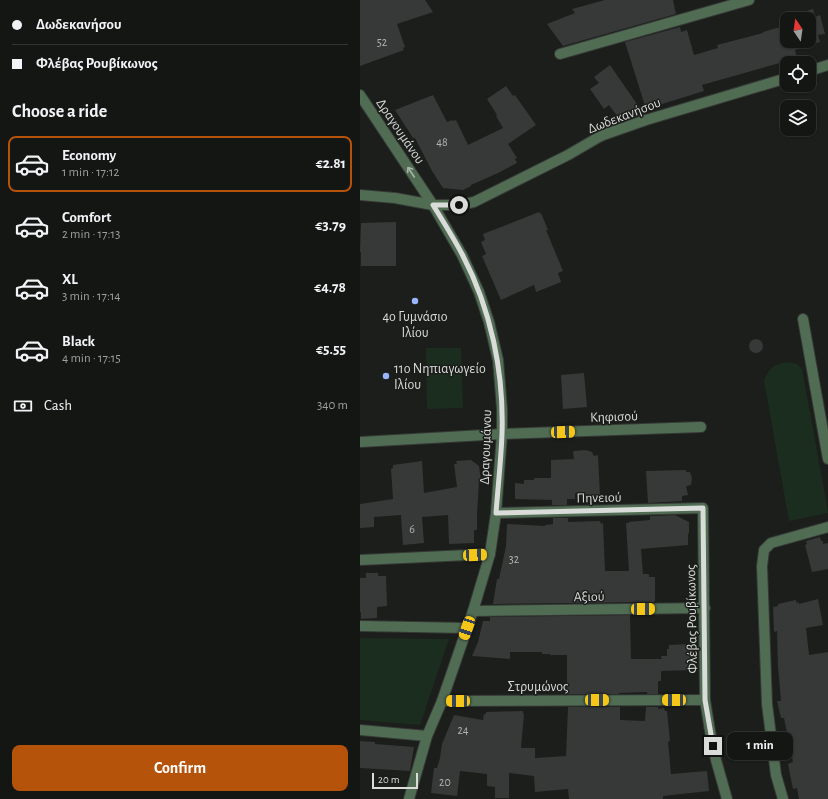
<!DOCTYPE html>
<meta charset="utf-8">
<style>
body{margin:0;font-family:"Alegreya Sans",sans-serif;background:#1d1f1d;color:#f1f3f6;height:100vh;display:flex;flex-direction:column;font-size:15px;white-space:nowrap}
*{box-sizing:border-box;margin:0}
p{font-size:13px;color:#9d9fa0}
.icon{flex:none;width:22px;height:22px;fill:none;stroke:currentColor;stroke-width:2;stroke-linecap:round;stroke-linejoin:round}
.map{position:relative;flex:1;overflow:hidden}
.side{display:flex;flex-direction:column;background:#141614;width:360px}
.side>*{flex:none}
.guide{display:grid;align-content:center;height:88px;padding:0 12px;background:#141614}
.needle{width:26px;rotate:347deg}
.controls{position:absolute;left:420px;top:12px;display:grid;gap:8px}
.controls a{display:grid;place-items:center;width:36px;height:36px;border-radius:8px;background:#141614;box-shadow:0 1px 3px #0004,0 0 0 1px #333534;font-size:20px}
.scale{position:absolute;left:12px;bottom:10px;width:46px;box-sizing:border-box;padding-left:4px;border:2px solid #dadcda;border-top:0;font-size:11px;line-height:14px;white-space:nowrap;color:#dadcda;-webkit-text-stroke:3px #1b1e1b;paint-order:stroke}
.end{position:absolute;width:18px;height:18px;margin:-9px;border:5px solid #dadcda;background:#111;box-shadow:0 0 0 2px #111}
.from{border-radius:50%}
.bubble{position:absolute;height:28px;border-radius:8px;background:#141614;box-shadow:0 1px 3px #0004,0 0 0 1px #333534;font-size:13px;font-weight:700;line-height:28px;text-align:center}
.car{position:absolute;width:12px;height:24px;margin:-12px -6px;border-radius:5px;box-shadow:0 0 3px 1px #0007;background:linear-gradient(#f5c518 24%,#345 0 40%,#f5c518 0 76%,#345 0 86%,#f5c518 0)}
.guide b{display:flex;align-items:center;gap:14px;height:38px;font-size:15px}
.guide b+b{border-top:1px solid #333534}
.guide i{width:10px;height:10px;background:#f1f3f6}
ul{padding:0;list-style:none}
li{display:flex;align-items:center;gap:12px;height:56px;margin:0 8px 6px;padding:0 4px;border:2px solid transparent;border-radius:8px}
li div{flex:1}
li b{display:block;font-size:15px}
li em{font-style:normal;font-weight:700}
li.active{border-color:#b45309}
li>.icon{width:36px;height:36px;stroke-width:1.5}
h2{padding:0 12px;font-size:18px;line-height:48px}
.pay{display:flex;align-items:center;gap:10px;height:44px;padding:0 12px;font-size:15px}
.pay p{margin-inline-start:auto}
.action{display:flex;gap:8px;margin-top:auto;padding:8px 12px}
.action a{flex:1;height:46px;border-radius:8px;background:#b45309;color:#fff;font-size:16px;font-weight:700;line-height:46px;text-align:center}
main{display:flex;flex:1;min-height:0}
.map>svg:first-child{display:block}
</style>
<main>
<section class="side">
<div class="guide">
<b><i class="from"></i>Δωδεκανήσου</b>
<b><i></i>Φλέβας Ρουβίκωνος</b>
</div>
<h2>Choose a ride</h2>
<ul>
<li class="active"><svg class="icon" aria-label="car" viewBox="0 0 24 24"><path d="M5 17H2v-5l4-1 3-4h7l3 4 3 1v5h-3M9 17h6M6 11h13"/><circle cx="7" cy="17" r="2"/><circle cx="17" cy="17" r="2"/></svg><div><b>Economy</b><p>1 min · 17:12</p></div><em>€2.81</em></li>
<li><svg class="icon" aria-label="car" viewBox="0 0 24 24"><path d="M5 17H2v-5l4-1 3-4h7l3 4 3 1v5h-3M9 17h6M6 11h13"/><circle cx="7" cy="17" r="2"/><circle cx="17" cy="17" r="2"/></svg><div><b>Comfort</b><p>2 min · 17:13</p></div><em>€3.79</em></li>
<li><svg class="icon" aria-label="car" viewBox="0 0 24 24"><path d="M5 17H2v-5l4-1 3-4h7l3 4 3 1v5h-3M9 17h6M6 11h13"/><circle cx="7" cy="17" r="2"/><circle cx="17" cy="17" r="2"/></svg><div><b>XL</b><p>3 min · 17:14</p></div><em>€4.78</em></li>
<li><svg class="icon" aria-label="car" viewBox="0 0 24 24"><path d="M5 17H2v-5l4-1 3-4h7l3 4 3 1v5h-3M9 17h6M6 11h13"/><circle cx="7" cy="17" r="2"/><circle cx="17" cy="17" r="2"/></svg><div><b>Black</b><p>4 min · 17:15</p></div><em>€5.55</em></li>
</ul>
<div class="pay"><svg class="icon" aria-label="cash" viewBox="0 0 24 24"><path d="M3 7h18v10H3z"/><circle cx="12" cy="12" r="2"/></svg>Cash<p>340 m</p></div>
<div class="action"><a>Confirm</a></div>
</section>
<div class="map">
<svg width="468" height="799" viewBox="0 0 468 799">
<rect width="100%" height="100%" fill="#1b1e1b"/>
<g fill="#1b2d1e">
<polygon points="66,348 101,348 103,408 67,409"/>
<path d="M429,362L437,364L442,369L468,511V513L429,521L404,380C411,366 414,364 429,362Z"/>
<polygon points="0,638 89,639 60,725 0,720"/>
</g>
<g fill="#363937">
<polygon points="0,0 65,0 73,12 37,24 45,47 43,48 44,50 0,66"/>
<polygon points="245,0 313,0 316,14 203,46 187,24 215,13 212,9"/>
<polygon points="453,9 455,17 460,15 465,34 458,35 460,42 435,50 437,58 342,85 344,91 286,109 265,42 320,27 321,32 327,30 334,55 358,48 357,45 403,33 403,32 427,25 427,41 449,41 449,19 435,19 434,15"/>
<polygon points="250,65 281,110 258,117 249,105 244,109 230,89 239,83 234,77"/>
<polygon points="146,86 153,96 155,95 176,125 148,144 157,158 155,159 157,163 138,173 111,185 111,186 103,190 83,188 72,171 55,138 53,138 35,110 73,95 87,122 92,120 92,121 96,120 108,145 143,128 136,116 137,115 127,99"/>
<polygon points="179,212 180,214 181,213 188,230 186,230 203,271 198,273 201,282 176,292 174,285 141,300 122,256 126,254 121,242 125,240 123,234"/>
<polygon points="36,222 36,266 1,266 1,252 0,252 1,223"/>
<circle cx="396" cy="346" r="7"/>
<polygon points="224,373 227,407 203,409 201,375"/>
<polygon points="226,450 232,452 234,456 238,455 240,496 231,496 215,493 215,499 207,499 207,505 192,505 192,500 155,499 155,483 164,484 164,480 174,480 174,478 191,478 191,460 214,459 213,451"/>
<polygon points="111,460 119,466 121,481 119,481 117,515 117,530 114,530 114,543 89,544 88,515 62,517 64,543 43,545 41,515 14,517 14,527 0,528 0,504 33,499 31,469 33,468 33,465 62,461 64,493 97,487 94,464 97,464 96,461"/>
<polygon points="326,470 326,472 330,472 332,478 331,485 326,486 328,495 322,496 322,501 288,503 286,471"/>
<polygon points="315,515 329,522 329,533 328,534 328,545 281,549 283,574 289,574 289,577 295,577 295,601 294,601 294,602 133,604 137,579 139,579 146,546 147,524 185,526 185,525 193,524 193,518 208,518 208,522 240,521 241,524 243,523 245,571 269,571 266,523 269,523 268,522 290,520 290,516"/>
<polygon points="460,537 461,541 463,541 463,544 468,543 468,569 452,572 445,545 447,544 446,541"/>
<polygon points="6,573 18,573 18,576 26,576 27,606 17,607 17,618 1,619 1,612 0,612 0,578 6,578"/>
<polygon points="458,599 463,625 446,628 449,655 468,652 468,799 439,799 437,788 433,789 428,764 433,762 424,718 421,718 417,701 421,701 418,667 417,631 414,632 413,607 418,606 418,604 436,600 436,603 438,602 439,604"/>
<polygon points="270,615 271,659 302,659 301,656 307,656 307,649 309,649 309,645 329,644 329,647 333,647 333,670 301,671 301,681 298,681 298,694 287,694 287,692 259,693 259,694 208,694 209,690 207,690 207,655 190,655 190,654 182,654 182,652 150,652 150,659 112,656 118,642 123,621 130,621 130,617"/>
<polygon points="208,707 260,707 260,720 285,721 286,707 298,707 298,709 304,708 305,711 307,711 310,741 308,742 311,774 347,771 349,791 303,796 303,799 209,799 208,789 175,792 174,776 149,773 149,798 135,798 135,787 127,786 127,774 100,771 97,796 71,793 74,768 77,768 80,758 82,744 94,715 123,720 124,714 126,714 126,712 163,711 163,714 164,714 161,748 175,748 175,758 206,756"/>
<polygon points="0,741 15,742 15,744 54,747 50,771 0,768"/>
</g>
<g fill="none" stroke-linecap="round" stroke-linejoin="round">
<defs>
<g id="minor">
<polyline points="200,54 389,0"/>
<polyline points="449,71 468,65"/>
<polyline points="0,95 73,205 102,255 119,292 129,322 138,360 142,409 142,434 136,513 130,554 113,611 82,701 67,736 49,799"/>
<polyline points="0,195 35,198 73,205 99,205 114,202 208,155 239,137 246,134 286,120 427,78"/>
<polyline points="443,319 468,459"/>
<polyline points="0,442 142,434 341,427"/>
<polyline points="136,513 343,508 345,700 350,731 356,760 367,799"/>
<polyline points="0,560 130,554"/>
<polyline points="113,611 345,608"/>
<polyline points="0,626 107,628"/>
<polyline points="82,701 345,700"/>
<polyline points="0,730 67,736"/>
<polyline points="423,799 416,775 407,704 402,566 404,550 411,543 468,527"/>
</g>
</defs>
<use href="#minor" stroke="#363936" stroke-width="12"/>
<use href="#minor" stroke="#506d54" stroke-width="10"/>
</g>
<defs><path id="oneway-shaft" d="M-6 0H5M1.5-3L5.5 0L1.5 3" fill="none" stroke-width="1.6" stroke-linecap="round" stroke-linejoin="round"/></defs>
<use stroke="#aab5ab" href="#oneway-shaft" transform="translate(51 172) rotate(-124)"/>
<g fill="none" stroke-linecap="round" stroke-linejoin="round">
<path stroke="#dadcda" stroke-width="5" d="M99,205H73C83,221 93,237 102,254C131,309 144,372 142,434C141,460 138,487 136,513L343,508L345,700L353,746"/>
</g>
<g fill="#9bb4fd" stroke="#1b1e1b" stroke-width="1.5">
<circle cx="55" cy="301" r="4"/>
<circle cx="26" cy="376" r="4"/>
</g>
<g text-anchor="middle" stroke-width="3" stroke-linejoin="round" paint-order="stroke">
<g font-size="12" fill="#b1b3b1">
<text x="22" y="46">52</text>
<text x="82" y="146">48</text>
<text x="52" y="533">6</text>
<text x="154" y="563">32</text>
<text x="103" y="734">24</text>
<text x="85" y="786">20</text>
</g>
<g font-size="14" fill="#dadcda" stroke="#1b1e1b">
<text transform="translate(264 115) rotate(-21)" y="5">Δωδεκανήσου</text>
<text transform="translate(41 131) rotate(56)" y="5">Δραγουμάνου</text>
<text transform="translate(254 416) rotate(-2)" y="5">Κηφισού</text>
<text transform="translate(125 447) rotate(-88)" y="5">Δραγουμάνου</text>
<text transform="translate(239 497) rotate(-1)" y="5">Πηνειού</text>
<text transform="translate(229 596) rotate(-1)" y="5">Αξιού</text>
<text transform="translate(331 619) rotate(-91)" y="5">Φλέβας Ρουβίκωνος</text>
<text x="178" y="691">Στρυμώνος</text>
</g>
<g font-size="14" fill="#dadcda" stroke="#1b1e1b">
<text x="55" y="321">4ο Γυμνάσιο<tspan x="55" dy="16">Ιλίου</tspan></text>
<text x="34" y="373" text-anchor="start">11ο Νηπιαγωγείο<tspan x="34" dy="16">Ιλίου</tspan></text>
</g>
</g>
</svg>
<div class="controls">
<a><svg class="needle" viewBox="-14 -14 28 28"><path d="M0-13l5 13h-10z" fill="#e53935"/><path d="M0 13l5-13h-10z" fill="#9d9fa0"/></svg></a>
<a><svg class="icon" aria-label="locate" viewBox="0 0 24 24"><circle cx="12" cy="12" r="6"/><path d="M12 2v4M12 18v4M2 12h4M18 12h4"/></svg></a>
<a><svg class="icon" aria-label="layers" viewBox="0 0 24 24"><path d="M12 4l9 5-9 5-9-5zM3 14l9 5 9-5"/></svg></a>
</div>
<div class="scale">20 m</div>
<i class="end from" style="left:99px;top:205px"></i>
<i class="end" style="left:353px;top:746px"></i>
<div class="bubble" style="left:367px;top:732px;width:66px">1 min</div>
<i class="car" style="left:203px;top:432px;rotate:88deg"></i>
<i class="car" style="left:115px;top:555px;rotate:87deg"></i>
<i class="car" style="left:283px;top:609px;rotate:89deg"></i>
<i class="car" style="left:107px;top:628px;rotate:199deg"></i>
<i class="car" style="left:237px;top:700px;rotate:90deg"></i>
<i class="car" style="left:314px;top:700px;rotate:270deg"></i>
<i class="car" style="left:98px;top:701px;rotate:270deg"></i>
</div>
</main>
